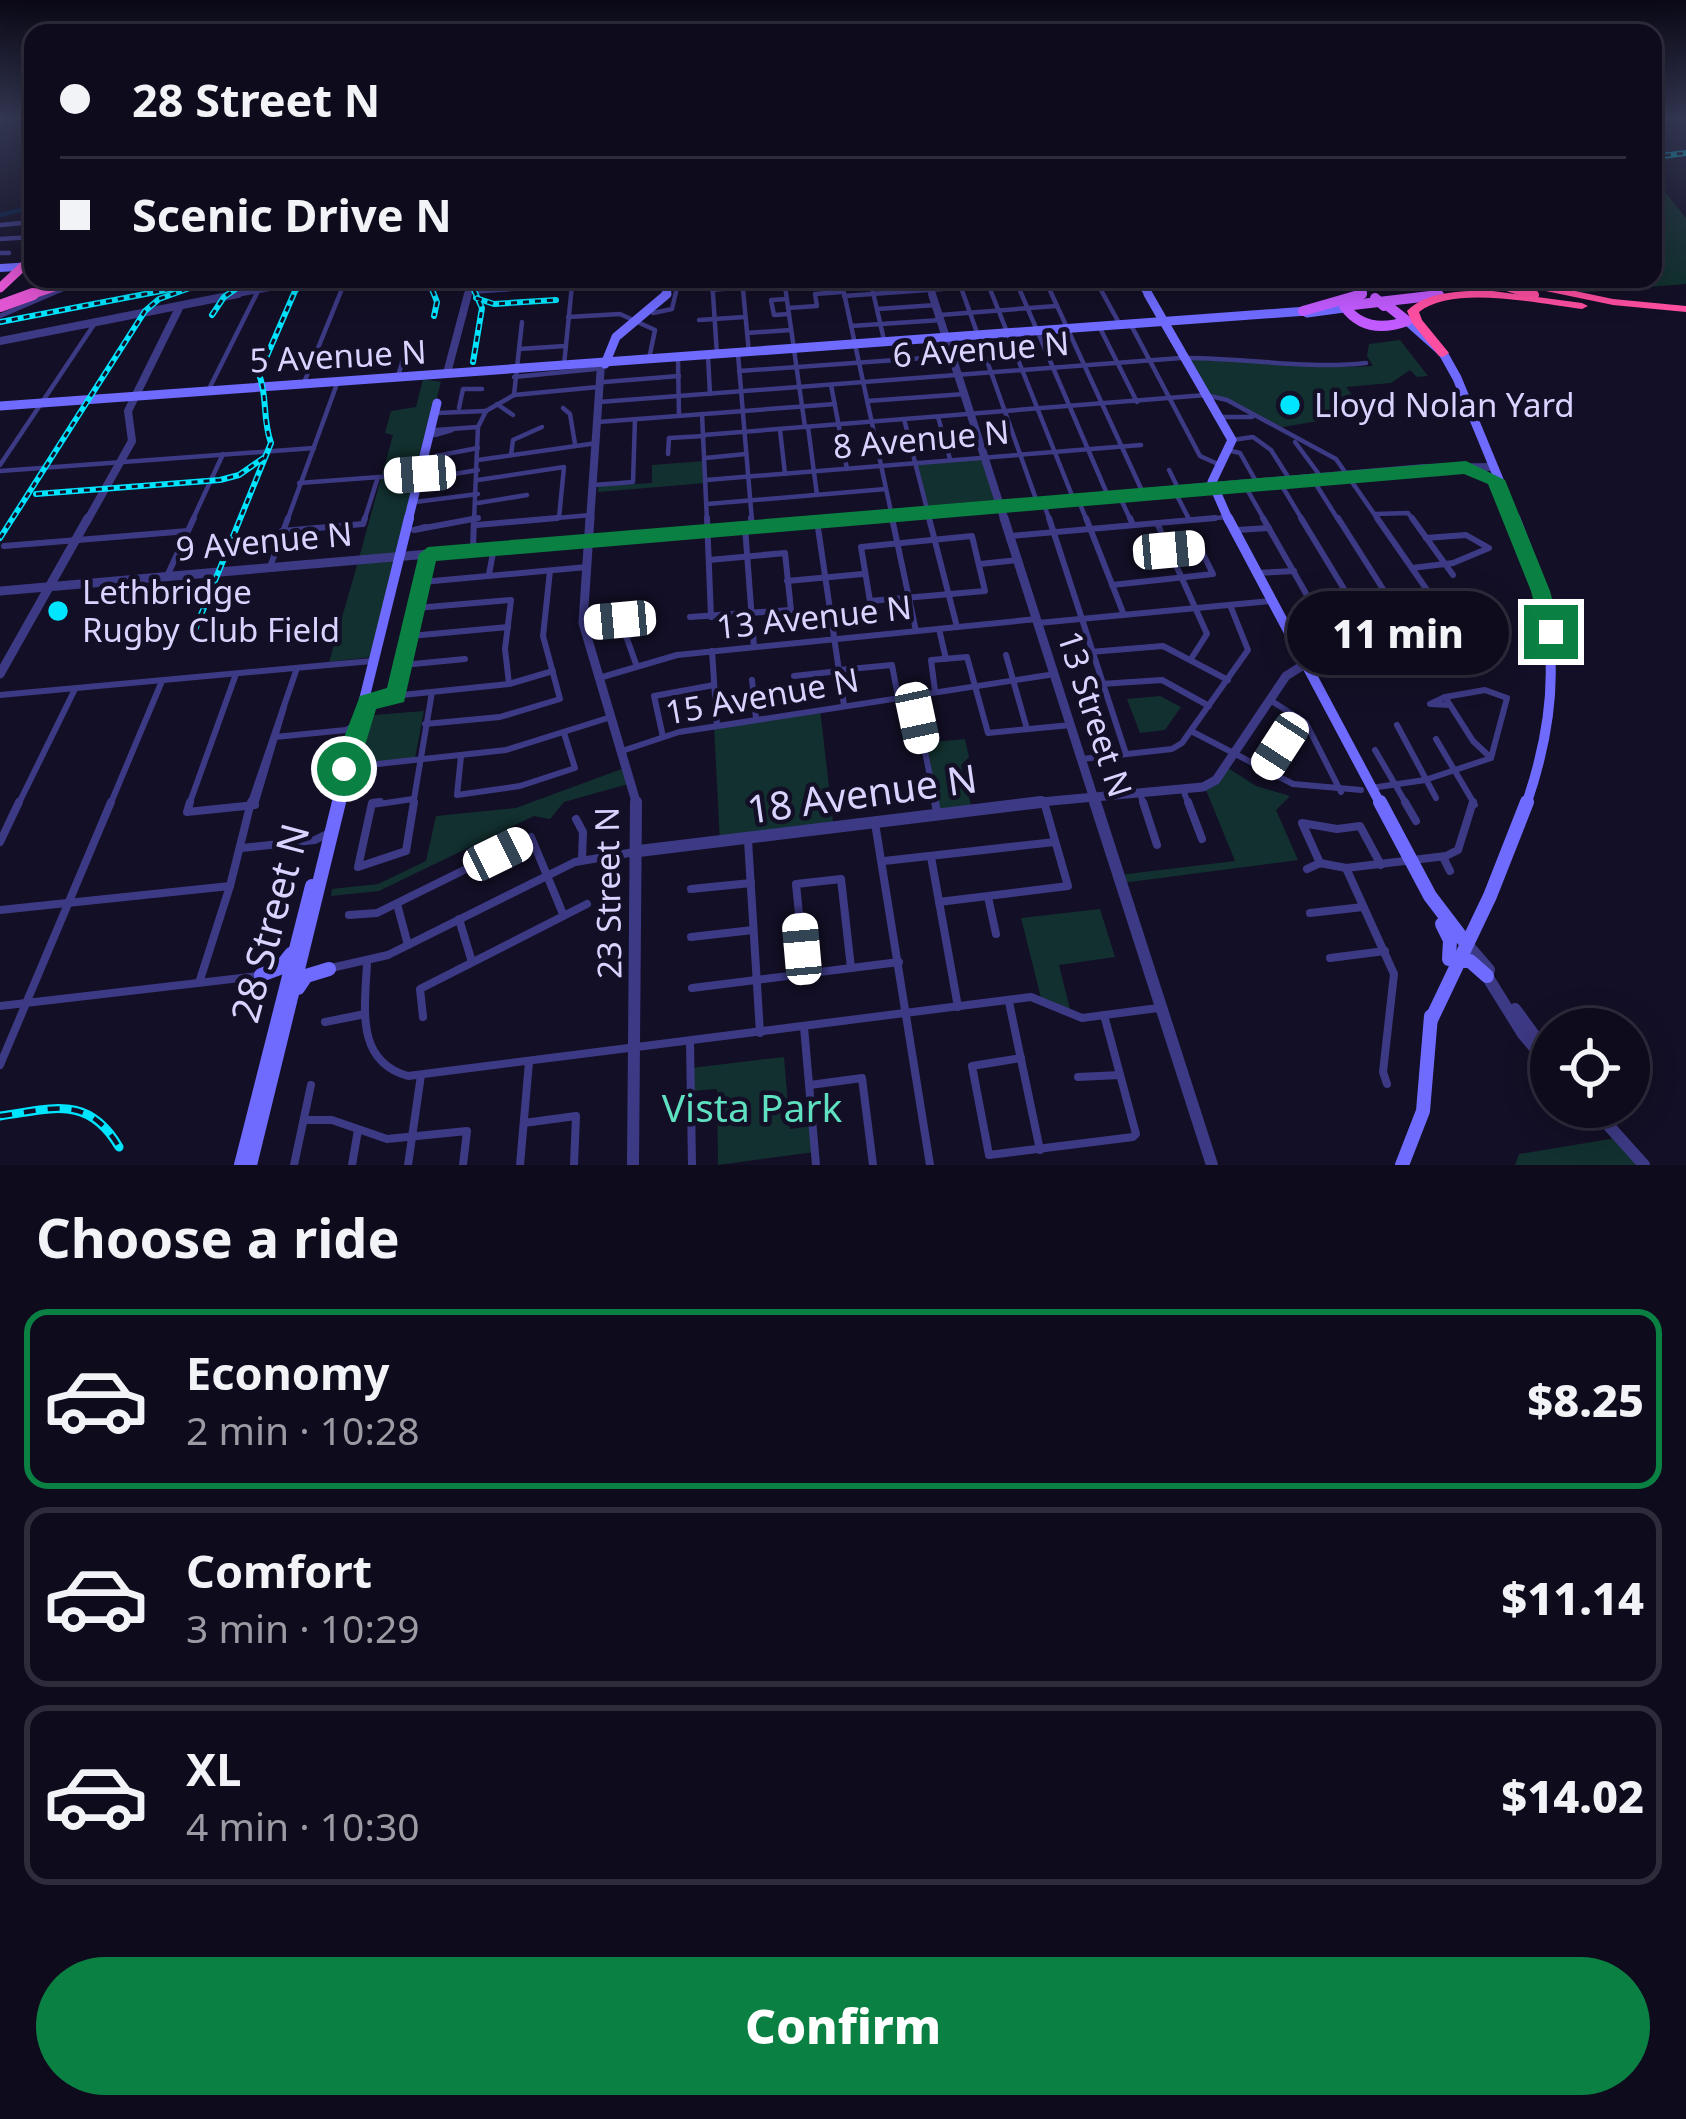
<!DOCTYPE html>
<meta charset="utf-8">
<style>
body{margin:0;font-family:"Noto Sans",sans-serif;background:#1c1929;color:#f1f3f6;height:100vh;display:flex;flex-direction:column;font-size:45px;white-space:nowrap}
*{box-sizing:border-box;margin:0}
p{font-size:39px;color:#9b9ba3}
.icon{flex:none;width:66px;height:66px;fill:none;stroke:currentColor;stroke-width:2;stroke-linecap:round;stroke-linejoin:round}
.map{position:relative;height:1165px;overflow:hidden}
.drawer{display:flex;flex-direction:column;background:#0e0b1c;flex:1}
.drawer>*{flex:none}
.hud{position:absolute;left:24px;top:24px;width:1638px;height:264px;border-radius:24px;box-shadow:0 6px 30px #0003,0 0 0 3px #2e2b3b;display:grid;align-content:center;height:264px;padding:0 36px;background:#0e0b1c}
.controls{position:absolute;left:1530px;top:1008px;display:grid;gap:24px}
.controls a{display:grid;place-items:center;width:120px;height:120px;border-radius:50%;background:#0e0b1c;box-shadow:0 6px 30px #0003,0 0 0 3px #2e2b3b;font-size:60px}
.end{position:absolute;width:54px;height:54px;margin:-27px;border:15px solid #0b8043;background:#fff;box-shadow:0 0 0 6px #fff}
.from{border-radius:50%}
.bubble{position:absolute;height:84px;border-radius:42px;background:#0e0b1c;box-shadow:0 6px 30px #0003,0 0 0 3px #2e2b3b;font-size:39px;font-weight:800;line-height:84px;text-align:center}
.car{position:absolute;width:36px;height:72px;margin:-36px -18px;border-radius:15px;box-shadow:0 0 9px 3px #0007;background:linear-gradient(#fff 24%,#345 0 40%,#fff 0 76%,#345 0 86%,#fff 0)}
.hud b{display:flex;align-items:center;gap:42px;height:114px;font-size:45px}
.hud b+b{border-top:3px solid #2e2b3b}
.hud i{width:30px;height:30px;background:#f1f3f6}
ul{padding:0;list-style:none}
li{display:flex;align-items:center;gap:36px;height:180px;margin:0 24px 18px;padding:0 12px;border:6px solid #2e2b3b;border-radius:24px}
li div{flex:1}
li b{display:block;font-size:45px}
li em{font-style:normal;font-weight:800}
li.active{border-color:#0b8043}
li>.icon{width:108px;height:108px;stroke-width:1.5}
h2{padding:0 36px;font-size:54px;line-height:144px}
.button{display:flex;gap:24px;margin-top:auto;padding:24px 36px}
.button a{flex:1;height:138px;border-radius:72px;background:#0b8043;color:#fff;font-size:48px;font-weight:800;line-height:138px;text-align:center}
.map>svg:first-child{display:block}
</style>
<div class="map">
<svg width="1686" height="1165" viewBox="0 0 1686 1165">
<rect width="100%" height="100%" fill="#130f26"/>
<g fill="#12302f">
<polygon points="1653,177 1686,218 1686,284 1575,293 1525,279 1653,279"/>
<path d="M1400,340L1428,376L1417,377L1410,370L1391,383L1346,387L1366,413L1277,428L1227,400L1206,395L1186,360C1249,355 1309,371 1373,366L1367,356L1369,344Z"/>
<polygon points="423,379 441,382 417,471 382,475 393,435 385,433 391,411 416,407"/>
<polygon points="985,458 1000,505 929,511 915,463"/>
<polygon points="705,461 706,483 598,492 598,486 652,483 652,465"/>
<polygon points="416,476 397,553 359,558 381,478"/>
<polygon points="394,559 371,657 329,662 358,562"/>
<polygon points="1160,696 1181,707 1165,730 1140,733 1127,699"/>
<polygon points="374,702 374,715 424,711 415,758 353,765 368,709"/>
<polygon points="820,709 834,830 720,843 714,726"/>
<polygon points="965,739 969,757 961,765 972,809 937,812 922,743"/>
<polygon points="627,767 632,783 564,802 550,819 534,816 379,891 331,896 332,889 378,884 426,861 436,816 516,808"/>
<polygon points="1228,768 1256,786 1290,796 1276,810 1298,860 1122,883 1119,875 1235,861 1206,790"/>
<polygon points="1100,909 1115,957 1059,965 1071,1013 1042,1002 1021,918"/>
<polygon points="784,1057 790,1129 813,1126 815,1152 718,1165 717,1089 691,1091 691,1068"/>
<polygon points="1616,1138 1640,1165 1515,1165 1519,1154"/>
</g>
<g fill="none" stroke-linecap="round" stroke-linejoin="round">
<polyline stroke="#0c2248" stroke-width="4.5" points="0,215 33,207"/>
<g stroke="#3d3a85" stroke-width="4.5">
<polyline points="0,225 33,222"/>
<polyline points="0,239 33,237"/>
<polyline points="0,253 9,253"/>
<polyline points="712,279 717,355"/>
<polyline points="742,279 749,353"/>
<polyline points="784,279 805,427"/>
<polyline points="841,279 893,521"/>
<polyline points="870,279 884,340"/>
<polyline points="958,279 1037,502"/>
<polyline points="986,279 1073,498"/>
<polyline points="1015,279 1108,496"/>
<polyline points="1095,279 1119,323"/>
<polyline points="1047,284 1143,493"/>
<polyline points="1146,289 1201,285 1196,279"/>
<polyline points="712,290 827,279"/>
<polyline points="469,292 640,280"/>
<polyline points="844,296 1080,279"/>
<polyline points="787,299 771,300 774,315 789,314"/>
<polyline points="788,308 817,306 815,294 842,292"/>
<polyline points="877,309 936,305"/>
<polyline points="653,313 672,309 679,279"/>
<polyline points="940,315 1056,306"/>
<polyline points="0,316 63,289"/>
<polyline points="568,317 620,314 655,330 649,359"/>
<polyline points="699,320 745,317"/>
<polyline points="1131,325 1200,456 1220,465"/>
<polyline points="851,326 941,320"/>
<polyline points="1100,328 1137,402"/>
<polyline points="747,333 791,330"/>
<polyline points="519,349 565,346"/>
<polyline points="738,354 752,521"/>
<polyline points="708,356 710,394"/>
<polyline points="678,358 679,416"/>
<polyline points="564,365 572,285"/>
<polyline points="739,371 953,356"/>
<polyline points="514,377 595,369"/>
<polyline points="397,379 403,360"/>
<polyline points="604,382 679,376"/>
<polyline points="303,385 346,279"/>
<polyline points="831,385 847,469"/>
<polyline points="208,391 258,291"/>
<polyline points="514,395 522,322"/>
<polyline points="867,401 965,394"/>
<path d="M599,402L1181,358C1244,357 1303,370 1366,363"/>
<polyline points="497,404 513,415"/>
<polyline points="459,408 463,389 482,389"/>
<polyline points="563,408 570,414 575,444"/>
<polyline points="486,411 514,395 598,387"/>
<polyline points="437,413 486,411"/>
<polyline points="702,414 707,521"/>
<polyline points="938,417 950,459"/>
<polyline points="1217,417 1252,417"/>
<polyline points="904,419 930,521"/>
<polyline points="598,422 835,404"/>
<polyline points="808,427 817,495"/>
<polyline points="452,430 435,435 436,430 478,427"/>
<polyline points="780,430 785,474"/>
<polyline points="703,435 1206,395 1227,400 1336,459 1379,521"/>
<polyline points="1232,440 1253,437 1271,450 1290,480"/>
<polyline points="1295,442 1321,477"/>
<polyline points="1227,450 1240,453 1257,483"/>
<polyline points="668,454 669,438 704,436"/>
<polyline points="511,455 513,440 542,427"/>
<polyline points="436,456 478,448"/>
<polyline points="705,458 746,454"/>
<polyline points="478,460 597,443"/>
<polyline points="0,465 95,323"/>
<polyline points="1169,470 1178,488"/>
<polyline points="0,471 314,448"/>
<polyline points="430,478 478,470"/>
<polyline points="1312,478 1339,521"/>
<polyline points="478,480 564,467 559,518"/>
<polyline points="706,480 1141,445"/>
<polyline points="1279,481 1303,521"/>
<polyline points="299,483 420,474"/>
<polyline points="1244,484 1265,521"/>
<polyline points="594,485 633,482 635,419"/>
<polyline points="1174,490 1189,519"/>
<polyline points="1119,495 1131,521"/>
<polyline points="1078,499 1087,521"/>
<polyline points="415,502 478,494"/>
<polyline points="1043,502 1050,521"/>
<polyline points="478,503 527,495"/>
<polyline points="707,504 886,489"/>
<polyline points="1375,514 1408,513 1414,521"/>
<polyline points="192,521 223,454"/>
<polyline points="287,521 338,381"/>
<polyline points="364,521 378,477"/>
<polyline points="462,521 478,518"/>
<polyline points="474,521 478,427 486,411"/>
<polyline points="522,521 591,515"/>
<polyline points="1181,521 1227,517"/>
</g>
<g stroke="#3d3a85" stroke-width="6">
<polyline points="707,518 711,617"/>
<polyline points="751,518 752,526"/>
<polyline points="892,518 916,631"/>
<polyline points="929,518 957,627"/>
<polyline points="1049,518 1126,754"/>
<polyline points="1086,518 1124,615"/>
<polyline points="1130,518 1133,525"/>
<polyline points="1263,518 1337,648"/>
<polyline points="1301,518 1370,632"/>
<polyline points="1338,518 1402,619"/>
<polyline points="1412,518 1453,575"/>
<polyline points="817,521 844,705"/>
<polyline points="1157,523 1207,634 1191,659"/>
<polyline points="477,525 557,518"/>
<polyline points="426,527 414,530 478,518"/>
<polyline points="745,527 754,647"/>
<polyline points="1237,530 1269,528"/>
<polyline points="282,531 363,524 365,518"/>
<polygon points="972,536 985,591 870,601 861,547"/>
<polyline points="1010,536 1215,518"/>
<polyline points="4,546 188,531"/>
<polyline points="473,550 474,518"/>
<polyline points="980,564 1018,560"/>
<polyline points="270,567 288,518"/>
<polyline points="1412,568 1453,563 1489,548 1466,535 1426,538"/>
<polyline points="1256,573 1294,571"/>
<polyline points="489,574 494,548"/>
<polyline points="167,576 194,518"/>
<polyline points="787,581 863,574"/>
<polyline points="422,582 587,567"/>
<polyline points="1112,585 1213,574 1200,548 1169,550"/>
<polyline points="416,608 511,600 505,649 509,684"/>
<polyline points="690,617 791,610 785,553 709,560"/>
<polyline points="1282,622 1320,618"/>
<polyline points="583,623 620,619 636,664"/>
<polyline points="1038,623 1271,601"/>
<polyline points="939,629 946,659"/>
<polyline points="410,636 508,627"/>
<polyline points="626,637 647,628 649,617"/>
<polyline points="712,651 717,726"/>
<polyline points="1090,652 1163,646 1228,680"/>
<polyline points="1006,655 1027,729"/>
<polyline points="1305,664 1434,600 1377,518"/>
<polyline points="403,665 465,659"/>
<polyline points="839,670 892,665 898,697"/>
<polyline points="794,676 839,671"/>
<polyline points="599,678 677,655 1037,619"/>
<polyline points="752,680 756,718"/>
<polyline points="1101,684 1162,680 1209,706"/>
<polygon points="1485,690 1507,698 1491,758 1473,741 1445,697"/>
<polyline points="935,691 931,660 967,657 988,733 1071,725"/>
<polyline points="913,694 936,805"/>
<polyline points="0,695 372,661"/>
<polyline points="396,695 428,554"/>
<polyline points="1445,697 1430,704 1449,705"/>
<polyline points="1270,700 1306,723 1341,792"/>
<polyline points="365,706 373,698 509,684 553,671"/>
<polyline points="425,724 500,717 560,699 543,636 550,571"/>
<polyline points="1397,725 1436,798"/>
<polyline points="1193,732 1293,784 1361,790"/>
<polyline points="275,737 346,730 355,725"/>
<polyline points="663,737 654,696 714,685"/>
<polyline points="1436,739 1475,805"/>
<polyline points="1375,750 1407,805"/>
<polyline points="622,751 679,732 1055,674"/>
<polyline points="461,756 457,795 520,786 575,768 564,733"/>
<polyline points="1082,759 1172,749 1182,743 1248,650 1230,605"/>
<polyline points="350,767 506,750 611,717"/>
<polyline points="1262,774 1298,717"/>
<polyline points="1371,788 1425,780 1491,758"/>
<polyline points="1183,790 1189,805"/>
<polyline points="1140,794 1144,805"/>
<polyline points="18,805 75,689"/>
<polyline points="110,805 162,681"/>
<polyline points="189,805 236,674"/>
<polyline points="250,805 297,668"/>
<polyline points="255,805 284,707"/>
<polyline points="372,805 413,799"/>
<polyline points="413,805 432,692"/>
</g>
<g stroke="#3d3a85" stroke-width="8">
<polyline points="190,802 187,812 255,805"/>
<polyline points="380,802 372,803 358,867 406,851 414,802"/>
<polyline points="935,802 937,812"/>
<polyline points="1143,802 1157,845"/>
<polyline points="1188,802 1202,839"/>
<polyline points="1405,802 1416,821"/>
<polyline points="576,819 583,832 582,859"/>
<polyline points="875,823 930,1165"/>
<polyline points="748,840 760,1033"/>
<polyline points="0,842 19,802"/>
<polyline points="242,848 315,840 327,834"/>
<polyline points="931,857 958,1007"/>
<polyline points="1443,857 1450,871"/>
<polyline points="884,861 1055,842"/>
<polyline points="1320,863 1302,823 1337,829 1360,826 1381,865"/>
<polyline points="1346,868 1394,974 1383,1072 1387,1084"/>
<polyline points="1307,869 1320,863 1346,868 1446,856 1458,850 1473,802"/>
<polyline points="230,886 251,802"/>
<polyline points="691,889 751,883"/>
<polyline points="988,897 996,934"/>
<polyline points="939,902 1068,886 1044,802"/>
<polyline points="397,904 408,945"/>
<polyline points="0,910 230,886 199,983"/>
<polyline points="1310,913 1363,907"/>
<polyline points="349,915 377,913 531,837 563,914"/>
<polyline points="459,919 472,962"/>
<polyline points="691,937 753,930"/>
<polyline points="1330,958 1385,951"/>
<path d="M367,963C365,1008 355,1061 408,1076L1031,997L1082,1018L1158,1008"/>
<polyline points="331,968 388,955 575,862 635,852"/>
<polyline points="805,974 796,884 841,879 851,968"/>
<polyline points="692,988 899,962"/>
<polyline points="1009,1002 1040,1150"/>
<polyline points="0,1006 259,976"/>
<polyline points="423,1017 420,989 587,904"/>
<polyline points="325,1022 365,1014"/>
<polyline points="804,1027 816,1165"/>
<polyline points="690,1042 692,1165"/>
<polyline points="1021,1058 972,1066 989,1155 1133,1137 1136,1134 1104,1015"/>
<polyline points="0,1065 111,802"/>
<polyline points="1078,1077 1120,1075"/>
<polyline points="810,1085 862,1078 873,1165"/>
<polyline points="304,1120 332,1120 387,1139 467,1131 463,1165"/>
<polyline points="524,1123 576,1116 574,1165"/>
<polyline points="294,1165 311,1085"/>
<polyline points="352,1165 358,1130"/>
<polyline points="408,1165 421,1075"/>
<polyline points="520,1165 529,1062"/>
</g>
<g stroke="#3d3a85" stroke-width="6">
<polyline points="927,279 933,297"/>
<polyline points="222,297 301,282 352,279"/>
<polyline points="467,297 472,279"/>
</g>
<g stroke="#3d3a85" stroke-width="8">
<polyline points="932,294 1005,521"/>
<polyline points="0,341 238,294"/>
<polyline points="447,373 468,294"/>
<polyline points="87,521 132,441 128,411 180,306"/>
<polyline points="590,521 601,364"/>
<polyline points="810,521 1424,468 1490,467"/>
</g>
<g stroke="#3d3a85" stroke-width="9">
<polyline points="590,518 583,623 637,805"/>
<polyline points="1004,518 1096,805"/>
<polyline points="0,591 845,518"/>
<polyline points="0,674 88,518"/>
<polyline points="1009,805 1203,787 1216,780 1286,676 1305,664"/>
</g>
<g stroke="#3d3a85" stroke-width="12">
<polyline points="1095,802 1212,1165"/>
<polyline points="639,851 1041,802"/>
<polyline points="1465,942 1489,970"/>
<polyline points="1485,973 1523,1034 1551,1067"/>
<polyline points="1515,1009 1551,1058"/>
<polyline points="1592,1107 1644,1165"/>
<polyline points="633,1165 636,802"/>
</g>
<g stroke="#6f6bff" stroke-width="8">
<polyline points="0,268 33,266"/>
<polyline points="1139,279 1150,297"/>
<polyline points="664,297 673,279"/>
</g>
<g stroke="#6f6bff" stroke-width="9">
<polyline points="1148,294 1232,440 1212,482 1229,521"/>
<polyline points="1307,313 1344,308"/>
<polyline points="1407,321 1443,353 1457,378 1516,521"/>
<polyline points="605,364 616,337 667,294"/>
<polyline points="0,406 1307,311"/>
<polyline points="408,521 437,403"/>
</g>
<g stroke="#6f6bff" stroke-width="10">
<polyline points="1228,518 1381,805"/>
<path d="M1515,518C1558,622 1563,698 1526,805"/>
<polyline points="338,805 409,518"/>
</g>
<g stroke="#6f6bff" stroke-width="14">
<polyline points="1380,802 1430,896 1465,942"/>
<polyline points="1442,924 1450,940 1449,959"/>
<polyline points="1455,961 1470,961 1487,976"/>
<polyline points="261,975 280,968 291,954"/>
<polyline points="298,988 306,976 329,969"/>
<polyline points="1431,1020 1490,896 1527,802"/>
<polyline points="241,1165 312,886"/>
<polyline points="250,1165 339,802"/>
<polyline points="1402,1165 1423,1111 1431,1016"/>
</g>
<g stroke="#c25bff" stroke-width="8">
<polyline points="1358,279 1363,293 1359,297"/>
<polyline points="1418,297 1439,295"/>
</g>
<g stroke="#c25bff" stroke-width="10">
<path d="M1387,305L1407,321C1382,330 1360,328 1344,306L1439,295"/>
<polyline points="1303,311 1362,294"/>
</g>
<g stroke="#e055d1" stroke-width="9">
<polyline points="0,288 33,257"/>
<polyline points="25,297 77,279"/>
</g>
<polyline stroke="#e055d1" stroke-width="12" points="0,306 33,294"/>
<g fill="#ff4fa3" fill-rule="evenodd">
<polygon points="1497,279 1518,279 1613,299 1686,306 1686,312 1613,305 1502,282"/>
<path d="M1485,290L1582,303L1588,306L1582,309C1540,304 1453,284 1419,312L1422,320L1449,353L1443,357L1439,356L1412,323L1407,311C1427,291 1458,292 1485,290Z"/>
</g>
<defs>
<g id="rail-far1">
<polyline points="1653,157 1686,153"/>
<polyline points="428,279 437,302 434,316"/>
<polyline points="469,279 482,308 473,362"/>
<polyline points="476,298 494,304 556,300"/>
<polyline points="212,315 224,297 250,279"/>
<polyline points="0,322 223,279"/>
<polyline points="36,494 220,480 239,475 265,457"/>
<polyline points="0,538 145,311 159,299 198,285"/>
<path d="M192,637L271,443C262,418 268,398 259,374L295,291L305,279"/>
</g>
<path id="rail" d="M0,1116C52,1109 88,1094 119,1147"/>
</defs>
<use href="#rail-far1" stroke="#00e5ff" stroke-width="6"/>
<use href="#rail" stroke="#00e5ff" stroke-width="9"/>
<use href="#rail-far1" stroke="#130f26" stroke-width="3" stroke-dasharray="6" stroke-linecap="butt"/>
<use href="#rail" stroke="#130f26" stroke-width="4.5" stroke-dasharray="12" stroke-linecap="butt"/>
<polyline stroke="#c25bff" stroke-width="10" points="1375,298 1384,306"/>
<polyline stroke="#ff4fa3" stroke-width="10" points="1504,285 1534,295"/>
</g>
<linearGradient id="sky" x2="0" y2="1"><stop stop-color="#0a0815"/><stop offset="0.42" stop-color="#333752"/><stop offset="1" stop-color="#333752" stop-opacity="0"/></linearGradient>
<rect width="1686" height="283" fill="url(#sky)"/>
<polygon fill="#0b8043" points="1466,461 1505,480 1550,591 1561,632 1558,638 1544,638 1541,632 1531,591 1488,484 1464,474 436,561 404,702 376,709 356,775 344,779 332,769 360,696 387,688 419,554 428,547"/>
<g fill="#00e5ff" stroke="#130f26" stroke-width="4.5">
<circle cx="1290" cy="405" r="12"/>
<circle cx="58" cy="611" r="12"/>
</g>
<g text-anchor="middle" stroke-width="9" stroke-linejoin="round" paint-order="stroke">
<g font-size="33" fill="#d9d4ff" stroke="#130f26">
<text transform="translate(981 349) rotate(-4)" y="12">6 Avenue N</text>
<text transform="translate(338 356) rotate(-3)" y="12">5 Avenue N</text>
<text transform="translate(921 439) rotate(-5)" y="12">8 Avenue N</text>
<text transform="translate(264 541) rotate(-5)" y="12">9 Avenue N</text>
<text transform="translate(814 617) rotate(-6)" y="12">13 Avenue N</text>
<text transform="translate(762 696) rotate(-10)" y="12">15 Avenue N</text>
<text transform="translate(1095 714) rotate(72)" y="12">13 Street N</text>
<text transform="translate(608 893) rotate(-91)" y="12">23 Street N</text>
</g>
<g font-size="33" fill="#d9d4ff" stroke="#130f26" text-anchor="start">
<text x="1314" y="417">Lloyd Nolan Yard</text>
<text x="82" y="604">Lethbridge<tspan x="82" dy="38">Rugby Club Field</tspan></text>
</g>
<g font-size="39" fill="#d9d4ff" stroke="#130f26">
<text transform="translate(862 794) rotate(-8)" y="14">18 Avenue N</text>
<text transform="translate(270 923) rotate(-75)" y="14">28 Street N</text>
</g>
<g font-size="39" fill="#5fe0c0" stroke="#130f26">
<text x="752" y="1122">Vista Park</text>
</g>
</g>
</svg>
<div class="controls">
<a><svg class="icon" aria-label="locate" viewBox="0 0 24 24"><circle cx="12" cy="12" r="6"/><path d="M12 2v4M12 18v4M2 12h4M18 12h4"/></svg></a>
</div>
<i class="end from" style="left:344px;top:769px"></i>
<i class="end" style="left:1551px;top:632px"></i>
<div class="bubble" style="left:1287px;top:591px;width:222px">11 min</div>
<i class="car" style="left:420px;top:474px;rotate:266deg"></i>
<i class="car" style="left:1169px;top:550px;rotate:85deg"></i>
<i class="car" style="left:620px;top:620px;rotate:265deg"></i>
<i class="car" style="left:917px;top:718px;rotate:168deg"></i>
<i class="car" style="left:1280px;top:746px;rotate:213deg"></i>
<i class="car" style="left:498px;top:854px;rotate:64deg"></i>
<i class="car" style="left:802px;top:949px;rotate:355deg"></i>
<div class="hud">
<b><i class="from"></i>28 Street N</b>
<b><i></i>Scenic Drive N</b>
</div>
</div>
<section class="drawer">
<h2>Choose a ride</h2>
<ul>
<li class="active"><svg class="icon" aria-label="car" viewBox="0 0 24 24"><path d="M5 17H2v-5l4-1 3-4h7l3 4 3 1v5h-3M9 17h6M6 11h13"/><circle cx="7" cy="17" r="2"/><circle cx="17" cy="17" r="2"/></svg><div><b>Economy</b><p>2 min · 10:28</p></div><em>$8.25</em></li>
<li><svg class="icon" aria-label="car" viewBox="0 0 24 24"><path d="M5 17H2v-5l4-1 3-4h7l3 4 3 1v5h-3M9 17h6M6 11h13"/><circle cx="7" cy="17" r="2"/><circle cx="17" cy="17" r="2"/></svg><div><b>Comfort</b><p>3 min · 10:29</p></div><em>$11.14</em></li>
<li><svg class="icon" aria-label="car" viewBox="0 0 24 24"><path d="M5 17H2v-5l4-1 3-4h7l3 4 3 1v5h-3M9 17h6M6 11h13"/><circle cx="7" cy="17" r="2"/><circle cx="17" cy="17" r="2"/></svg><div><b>XL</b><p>4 min · 10:30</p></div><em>$14.02</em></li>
</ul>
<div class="button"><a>Confirm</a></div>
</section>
